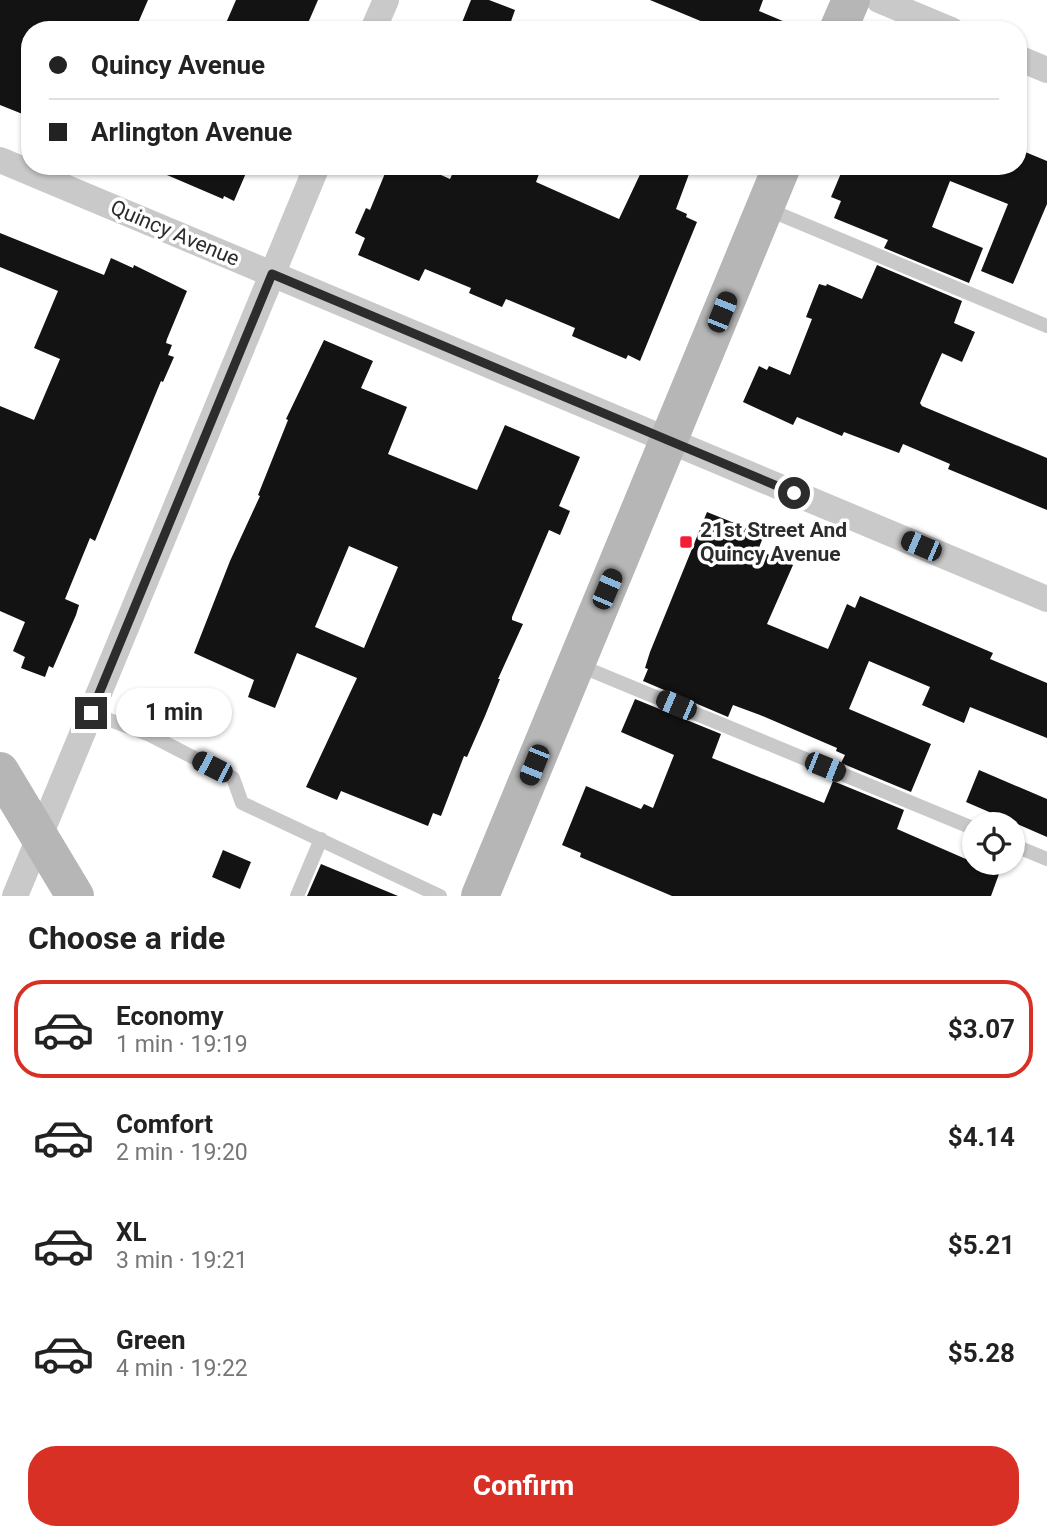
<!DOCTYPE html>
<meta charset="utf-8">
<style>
body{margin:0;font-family:Roboto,sans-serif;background:#f6f6f6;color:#222;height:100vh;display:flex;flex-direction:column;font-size:26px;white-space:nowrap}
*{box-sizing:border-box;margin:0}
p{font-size:23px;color:#767676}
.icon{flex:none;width:38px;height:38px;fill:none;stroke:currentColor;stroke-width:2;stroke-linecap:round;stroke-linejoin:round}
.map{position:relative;height:896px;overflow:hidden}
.drawer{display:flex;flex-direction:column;background:#fff;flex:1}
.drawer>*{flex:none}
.hud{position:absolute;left:21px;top:21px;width:1006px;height:154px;border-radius:28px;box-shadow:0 2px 5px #0004;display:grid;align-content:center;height:154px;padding:0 28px;background:#fff}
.tools{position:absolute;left:962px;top:812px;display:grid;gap:14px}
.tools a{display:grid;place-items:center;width:63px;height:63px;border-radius:50%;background:#fff;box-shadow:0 2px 5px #0004;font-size:35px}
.end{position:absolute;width:32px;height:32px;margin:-16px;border:9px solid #2c2c2c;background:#fff;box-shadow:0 0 0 4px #fff}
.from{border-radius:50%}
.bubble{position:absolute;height:49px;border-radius:24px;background:#fff;box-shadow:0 2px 5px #0004;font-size:23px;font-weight:700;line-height:49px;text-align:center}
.car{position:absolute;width:21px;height:42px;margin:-21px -10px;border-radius:9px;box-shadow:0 0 5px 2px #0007;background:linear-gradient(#222 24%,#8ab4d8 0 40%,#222 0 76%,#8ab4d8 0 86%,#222 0)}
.hud b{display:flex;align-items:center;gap:24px;height:66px;font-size:26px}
.hud b+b{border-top:2px solid #e0e0e0}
.hud i{width:18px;height:18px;background:#222}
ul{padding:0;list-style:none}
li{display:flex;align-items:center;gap:21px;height:98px;margin:0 14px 10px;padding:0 14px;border:4px solid transparent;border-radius:28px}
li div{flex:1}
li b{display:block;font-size:26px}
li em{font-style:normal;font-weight:700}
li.on{border-color:#d93025}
li>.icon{width:63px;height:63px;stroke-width:1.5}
h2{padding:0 28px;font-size:32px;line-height:84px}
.action{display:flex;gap:14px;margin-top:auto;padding:14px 28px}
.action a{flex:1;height:80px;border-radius:28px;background:#d93025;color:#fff;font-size:28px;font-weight:700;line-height:80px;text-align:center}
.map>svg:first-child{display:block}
</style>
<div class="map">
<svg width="1047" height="896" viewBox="0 0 1047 896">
<rect width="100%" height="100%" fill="#fff"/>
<g fill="#131313" fill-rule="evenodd">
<polygon points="0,0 148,0 135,30 30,30 30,117 0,105"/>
<polygon points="236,0 318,0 305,30 223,30"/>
<polygon points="471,0 489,0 515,10 508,30 459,30"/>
<polygon points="650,0 763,0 759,11 804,30 700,30 703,22"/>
<polygon points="1018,149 1047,161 1047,204 1013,284 981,271 1008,204 950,181 932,227 983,248 969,283 884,248 888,240 834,218 841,201 831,197 844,166 1018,166"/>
<polygon points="146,166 249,166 234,201 224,196 223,199"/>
<polygon points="388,166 421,166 450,179 456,166 542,166 536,182 619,219 644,166 692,166 676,209 687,214 686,217 697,222 640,361 628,355 626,359 572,336 575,328 506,299 502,307 469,293 471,288 425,269 419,281 358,255 365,238 355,233 366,208 370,210"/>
<polygon points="0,233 104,275 111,258 133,268 134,265 187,291 167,339 166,343 172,345 168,355 174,357 163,382 161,381 95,541 90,538 65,599 79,605 76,615 53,668 49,666 45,677 21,668 25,657 13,651 25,622 0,611 0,406 34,420 60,359 34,348 58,291 0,267"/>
<polygon points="877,265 962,301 954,323 975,332 962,362 942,353 920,403 922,406 1047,458 1047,510 948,469 950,464 903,444 899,453 844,432 842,436 797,417 793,425 743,402 759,366 767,370 769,366 790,375 812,319 806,317 819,284 826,286 827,284 862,299"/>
<path d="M324,340L373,361L361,388L407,407L388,454L477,490L505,425L580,457L559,506L570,511L560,535L549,530L512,617V620L523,624L498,679H500L485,716L467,757L464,756L441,816L433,813L428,826L341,791L337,800L306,787L357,678L297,653L275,708L248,697L254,680L194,653L230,561L260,496L258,495L288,420L286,419ZM349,546L398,567L364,648L315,627Z"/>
<polygon points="707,512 764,535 758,550 793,565 767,624 828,649 847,604 855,608 860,596 993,653 990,659 1047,683 1047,738 970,707 964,723 922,705 930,687 869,661 849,709 931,744 911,792 841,763 845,755 836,751 837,748 760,715 733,705 728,717 643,681 648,669 645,668 650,652"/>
<polygon points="635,699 721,734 712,758 824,803 833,781 904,810 897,829 975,863 1003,863 991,896 672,896 580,857 581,853 562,845 586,786 641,809 644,804 653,808 674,755 621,732"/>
<polygon points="979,770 1047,799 1047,837 966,802"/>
<polygon points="223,850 251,862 240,889 212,877"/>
<polygon points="321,864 398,896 307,896"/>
</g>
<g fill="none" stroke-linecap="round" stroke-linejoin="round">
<g stroke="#c9c9c9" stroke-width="14">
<polyline points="767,209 1047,326"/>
<polyline points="578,665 975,829"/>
<polyline points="91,713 150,735 233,778 242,803 440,896"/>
<polyline points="1013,845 1047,859"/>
<polyline points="297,896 321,839"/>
</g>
<g stroke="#c9c9c9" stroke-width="26">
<polyline points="879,0 951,30"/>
<polyline points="373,30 386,0"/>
<polyline points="1018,58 1047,70"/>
<polyline points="0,160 1047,599"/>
<polyline points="15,896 317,166"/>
</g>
<g stroke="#b6b6b6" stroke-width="38">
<polyline points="838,30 851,0"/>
<polyline points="0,771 75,896"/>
<polyline points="480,896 782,166"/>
</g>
</g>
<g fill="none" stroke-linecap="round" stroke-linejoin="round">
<polyline stroke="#2c2c2c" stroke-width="9" points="91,713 272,274 794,493"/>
</g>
<rect fill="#f41d38" stroke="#fff" stroke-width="2.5" x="679" y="535" width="14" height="14" rx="3.5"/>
<g text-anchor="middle" stroke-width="7" stroke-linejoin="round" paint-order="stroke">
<g font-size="21" fill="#2c2c2c" stroke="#fff">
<text transform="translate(175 233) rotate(23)" y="7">Quincy Avenue</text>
</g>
<g font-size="21" font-weight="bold" fill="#2c2c2c" stroke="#fff" text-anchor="start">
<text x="700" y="537">21st Street And<tspan x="700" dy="24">Quincy Avenue</tspan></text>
</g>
</g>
</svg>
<div class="tools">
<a><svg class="icon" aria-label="locate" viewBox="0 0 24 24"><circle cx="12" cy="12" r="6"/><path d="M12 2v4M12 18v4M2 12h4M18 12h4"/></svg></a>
</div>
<i class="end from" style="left:794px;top:493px"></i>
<i class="end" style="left:91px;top:713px"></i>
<div class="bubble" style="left:116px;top:688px;width:116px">1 min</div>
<i class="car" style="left:722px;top:312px;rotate:22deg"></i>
<i class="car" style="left:921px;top:546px;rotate:293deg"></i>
<i class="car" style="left:607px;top:589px;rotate:23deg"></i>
<i class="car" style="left:676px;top:705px;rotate:293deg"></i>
<i class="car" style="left:534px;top:765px;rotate:202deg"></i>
<i class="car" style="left:212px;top:767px;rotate:297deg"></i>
<i class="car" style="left:825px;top:767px;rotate:112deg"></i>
<div class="hud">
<b><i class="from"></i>Quincy Avenue</b>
<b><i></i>Arlington Avenue</b>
</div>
</div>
<section class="drawer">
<h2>Choose a ride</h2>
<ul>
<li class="on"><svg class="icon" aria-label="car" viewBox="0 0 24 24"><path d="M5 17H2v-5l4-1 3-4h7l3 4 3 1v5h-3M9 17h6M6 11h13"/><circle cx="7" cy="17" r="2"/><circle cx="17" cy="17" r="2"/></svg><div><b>Economy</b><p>1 min · 19:19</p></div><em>$3.07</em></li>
<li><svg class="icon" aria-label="car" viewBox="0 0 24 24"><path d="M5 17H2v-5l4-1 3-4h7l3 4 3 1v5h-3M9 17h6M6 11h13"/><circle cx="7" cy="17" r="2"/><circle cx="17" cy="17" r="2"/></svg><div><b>Comfort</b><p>2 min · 19:20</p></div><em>$4.14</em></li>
<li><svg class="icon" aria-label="car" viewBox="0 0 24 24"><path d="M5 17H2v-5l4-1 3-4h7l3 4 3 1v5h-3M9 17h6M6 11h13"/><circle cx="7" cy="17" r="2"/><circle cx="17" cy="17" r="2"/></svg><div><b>XL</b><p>3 min · 19:21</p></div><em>$5.21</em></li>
<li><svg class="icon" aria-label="car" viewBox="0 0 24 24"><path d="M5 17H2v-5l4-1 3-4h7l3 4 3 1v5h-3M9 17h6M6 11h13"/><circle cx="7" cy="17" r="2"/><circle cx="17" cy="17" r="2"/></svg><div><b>Green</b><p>4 min · 19:22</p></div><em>$5.28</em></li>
</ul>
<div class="action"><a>Confirm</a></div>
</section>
